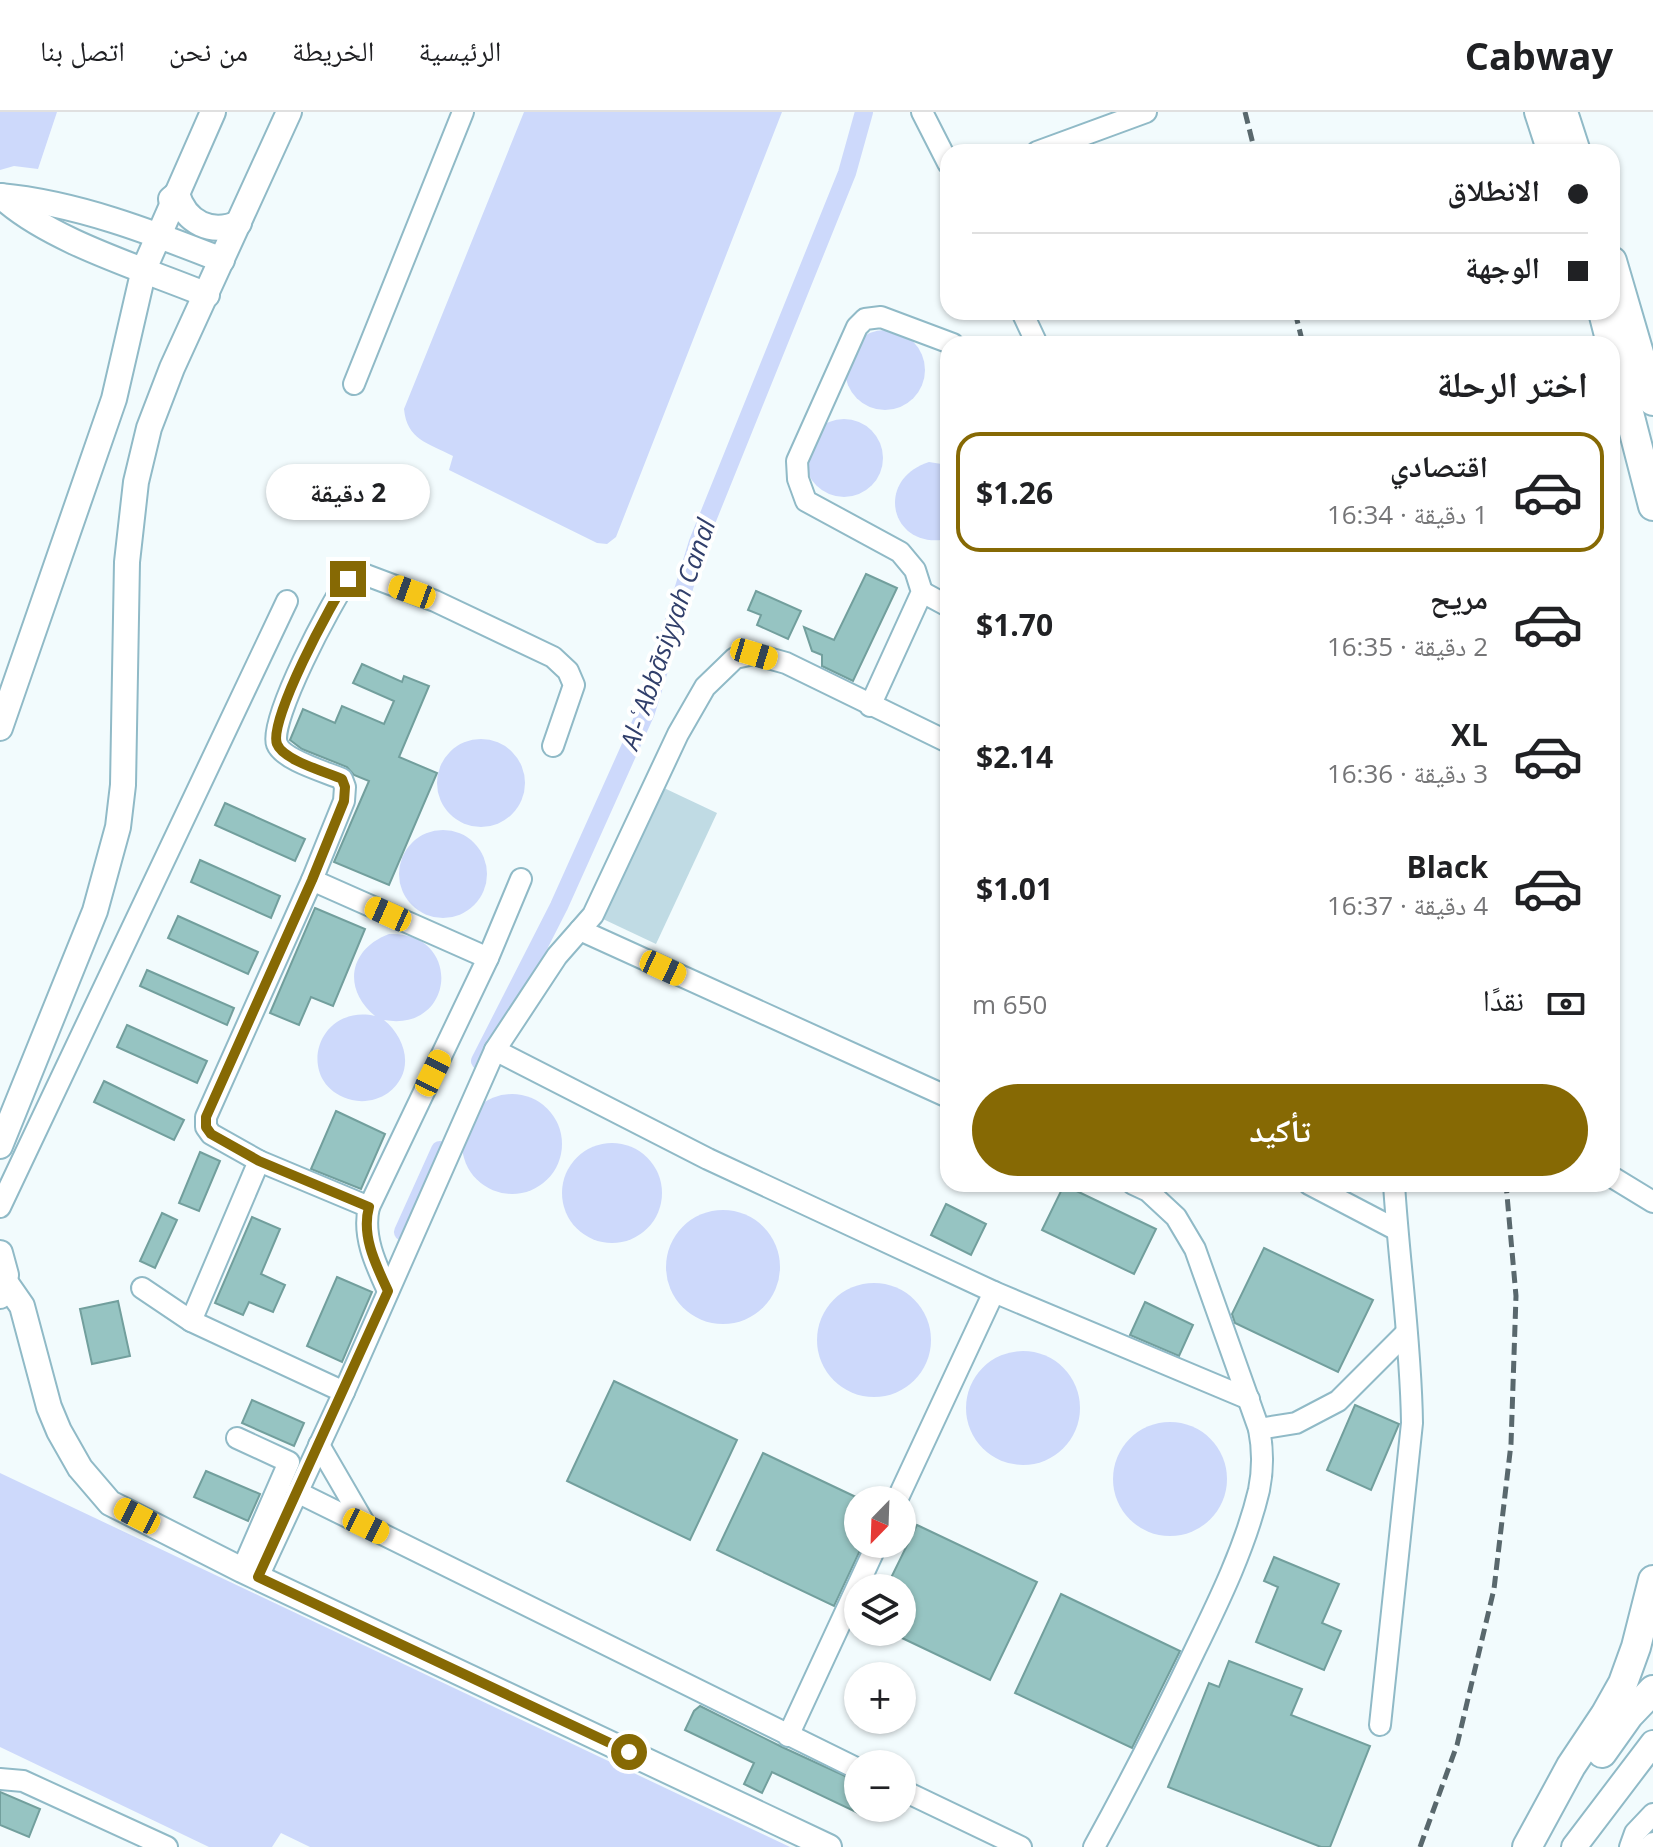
<!DOCTYPE html>
<html lang="ar">
<meta charset="utf-8">
<style>
body{margin:0;font-family:"Open Sans","Noto Naskh Arabic",sans-serif;background:#f6f6f6;color:#202124;direction:rtl;height:100vh;display:flex;flex-direction:column;font-size:30px;white-space:nowrap}
*{box-sizing:border-box;margin:0}
p{font-size:26px;color:#757577}
.icon{flex:none;width:44px;height:44px;fill:none;stroke:currentColor;stroke-width:2;stroke-linecap:round;stroke-linejoin:round}
.map{position:relative;flex:1;overflow:hidden;direction:ltr}
.side{position:absolute;left:940px;top:224px;width:680px;height:856px;display:flex;flex-direction:column;background:#fff;border-radius:24px;box-shadow:0 2px 6px #0004;direction:rtl}
.side>*{flex:none}
.banner{position:absolute;left:940px;top:32px;width:680px;height:176px;border-radius:24px;box-shadow:0 2px 6px #0004;direction:rtl;display:grid;align-content:center;height:176px;padding:0 32px;background:#fff}
.needle{width:52px;rotate:203deg}
.controls{position:absolute;left:844px;top:1374px;display:grid;gap:16px}
.controls a{display:grid;place-items:center;width:72px;height:72px;border-radius:50%;background:#fff;box-shadow:0 2px 6px #0004;font-size:40px}
.end{position:absolute;width:36px;height:36px;margin:-18px;border:10px solid #866904;background:#fff;box-shadow:0 0 0 4px #fff}
.from{border-radius:50%}
.bubble{position:absolute;height:56px;border-radius:28px;background:#fff;box-shadow:0 2px 6px #0004;font-size:26px;font-weight:700;line-height:56px;text-align:center;direction:rtl}
.car{position:absolute;width:24px;height:48px;margin:-24px -12px;border-radius:10px;box-shadow:0 0 6px 2px #0007;background:linear-gradient(#f5c518 24%,#345 0 40%,#f5c518 0 76%,#345 0 86%,#f5c518 0)}
.banner b{display:flex;align-items:center;gap:28px;height:76px;font-size:30px}
.banner b+b{border-top:2px solid #e0e0e0}
.banner i{width:20px;height:20px;background:#202124}
ul{padding:0;list-style:none}
li{display:flex;align-items:center;gap:24px;height:120px;margin:0 16px 12px;padding:0 16px;border:4px solid transparent;border-radius:24px}
li div{flex:1}
li b{display:block;font-size:30px}
li em{font-style:normal;font-weight:700}
li.active{border-color:#866904}
li>.icon{width:72px;height:72px;stroke-width:1.5}
h2{padding:0 32px;font-size:36px;line-height:96px}
.pay{display:flex;align-items:center;gap:20px;height:88px;padding:0 32px;font-size:30px}
.pay p{margin-inline-start:auto}
.primary-button{display:flex;gap:16px;margin-top:auto;padding:16px 32px}
.primary-button a{flex:1;height:92px;border-radius:48px;background:#866904;color:#fff;font-size:32px;font-weight:700;line-height:92px;text-align:center}
header{display:flex;align-items:center;gap:48px;box-sizing:border-box;height:112px;padding:0 40px;background:#fff;border-bottom:2px solid #e0e0e0}
header strong{font-size:38px}
nav{display:flex;gap:44px;margin-inline-start:auto;font-size:28px}
.map>svg:first-child{display:block}
</style>
<header>
<strong>Cabway</strong>
<nav><a>الرئيسية</a><a>الخريطة</a><a>من نحن</a><a>اتصل بنا</a></nav>
</header>
<div class="map">
<svg width="1653" height="1735" viewBox="0 0 1653 1735">
<rect width="100%" height="100%" fill="#f2fbfd"/>
<polygon fill="#c0dbe4" points="664,676 717,701 656,832 603,807"/>
<g fill="#cdd9fb">
<polygon points="0,0 57,0 38,57 14,54 0,58"/>
<path d="M524,0H782L616,425L607,432L597,431L449,358L453,344C428,331 407,328 404,297Z"/>
<circle cx="885" cy="258" r="40"/>
<circle cx="844" cy="346" r="39"/>
<path d="M929,350L948,353V427C891,439 873,368 929,350Z"/>
<circle cx="481" cy="671" r="44"/>
<circle cx="443" cy="762" r="44"/>
<path d="M389,822C463,819 456,921 384,908C406,926 416,960 388,981C378,988 364,991 352,988C294,974 314,891 375,904C342,877 349,837 389,822Z"/>
<circle cx="512" cy="1032" r="50"/>
<circle cx="612" cy="1081" r="50"/>
<circle cx="723" cy="1155" r="57"/>
<circle cx="874" cy="1228" r="57"/>
<circle cx="1023" cy="1296" r="57"/>
<circle cx="1170" cy="1367" r="57"/>
<polygon points="0,1361 790,1735 310,1735 281,1721 272,1735 209,1735 0,1635"/>
</g>
<g fill="none" stroke-linecap="round" stroke-linejoin="round">
<g stroke="#cdd9fb" stroke-width="18">
<polyline points="480,949 559,794 646,600 698,430 847,61 864,0"/>
<polyline points="403,1120 440,1038"/>
</g>
</g>
<g fill="#96c4c2" stroke="#729f9d" stroke-width="2">
<polygon points="866,462 897,476 853,569 822,554 822,543 812,539 804,515 834,528"/>
<polygon points="756,479 801,499 788,527 757,513 761,503 748,498"/>
<polygon points="362,552 402,570 404,564 429,574 399,645 437,661 389,773 334,750 369,669 354,663 347,655 302,637 290,628 303,597 335,611 342,594 384,612 394,589 353,571"/>
<polygon points="225,691 305,727 295,749 215,713"/>
<polygon points="200,748 280,784 271,806 191,770"/>
<polygon points="315,796 365,817 333,894 311,885 299,913 270,901"/>
<polygon points="178,804 258,840 248,862 168,826"/>
<polygon points="147,858 234,896 227,913 140,874"/>
<polygon points="127,913 207,949 197,971 117,935"/>
<polygon points="104,969 184,1008 174,1028 94,990"/>
<polygon points="336,999 385,1022 361,1077 311,1057"/>
<polygon points="200,1040 220,1049 199,1099 179,1091"/>
<polygon points="1064,1073 1156,1117 1134,1162 1042,1118"/>
<polygon points="946,1092 986,1112 971,1143 931,1123"/>
<polygon points="162,1101 177,1108 155,1156 140,1149"/>
<polygon points="252,1105 280,1117 261,1162 285,1173 273,1200 249,1190 243,1203 215,1191"/>
<polygon points="1264,1136 1373,1188 1338,1260 1235,1211 1232,1202"/>
<polygon points="337,1165 372,1180 342,1250 307,1234"/>
<polygon points="118,1189 130,1244 92,1252 80,1197"/>
<polygon points="1145,1190 1193,1213 1179,1244 1130,1223"/>
<polygon points="614,1269 737,1328 690,1428 567,1369"/>
<polygon points="252,1288 304,1311 294,1334 242,1311"/>
<polygon points="1355,1293 1399,1312 1371,1378 1327,1358"/>
<polygon points="763,1341 858,1386 858,1432 863,1432 834,1494 717,1438"/>
<polygon points="206,1359 260,1382 248,1409 194,1385"/>
<polygon points="917,1413 1037,1470 990,1568 902,1526 902,1476 886,1476"/>
<polygon points="1274,1445 1339,1472 1322,1511 1341,1519 1324,1558 1256,1530 1278,1475 1264,1469"/>
<polygon points="1061,1482 1180,1539 1132,1636 1015,1581"/>
<polygon points="1229,1549 1302,1577 1291,1603 1370,1634 1330,1735 1321,1735 1168,1675 1209,1571 1219,1575"/>
<polygon points="700,1594 782,1635 858,1670 858,1701 772,1660 762,1681 744,1672 754,1651 685,1618 694,1599"/>
<polygon points="0,1680 40,1697 29,1725 0,1713"/>
</g>
<g fill="none" stroke-linecap="round" stroke-linejoin="round">
<defs>
<g id="minor">
<polyline points="922,0 948,51"/>
<polyline points="1037,40 1146,0"/>
<polyline points="1022,200 1037,232"/>
<polyline points="354,272 463,0"/>
<polyline points="922,480 948,494"/>
<polyline points="870,594 922,480 915,458 900,440 806,389 798,367 797,349 857,215 865,207 881,205 953,232"/>
<path d="M312,768L488,846L369,1095C362,1124 376,1153 388,1179"/>
<polyline points="580,818 948,985"/>
<polyline points="488,846 521,767"/>
<polyline points="495,938 708,1047 994,1180 1249,1287"/>
<polyline points="259,1049 369,1095"/>
<polyline points="1612,1065 1653,1090"/>
<polyline points="1309,1072 1397,1118"/>
<polyline points="0,1095 287,489"/>
<polyline points="142,1176 191,1209"/>
<path d="M344,1280L191,1209L259,1049L211,1022L206,1015V1005L312,768L344,689L345,675L342,667C326,660 283,648 277,632C268,609 332,489 348,467L366,463L435,489L553,545L568,559L574,573L553,634"/>
<polyline points="1259,1317 1296,1311 1338,1289 1406,1221"/>
<polyline points="237,1326 289,1350 242,1458"/>
<polyline points="319,1333 366,1414"/>
<polyline points="297,1380 858,1657"/>
<polyline points="897,1388 994,1180"/>
<polyline points="258,1465 344,1280 495,938 557,844 593,803 678,622 705,575 735,546 754,542 786,551 948,630"/>
<path d="M1380,1613L1412,1311C1411,1231 1399,1152 1394,1072"/>
<polyline points="788,1624 877,1432"/>
<polyline points="0,1667 23,1669 167,1735"/>
<polyline points="902,1678 1021,1735"/>
<path d="M1094,1735C1130,1670 1163,1605 1195,1538C1220,1487 1246,1433 1259,1378C1263,1358 1263,1337 1259,1317L1195,1137L1176,1105L1148,1079L1133,1072"/>
<polyline points="1630,1735 1635,1721 1653,1702"/>
<polyline points="1649,1735 1653,1731"/>
</g>
<g id="major">
<path d="M0,84C76,91 151,120 222,148"/>
<path d="M1,84C49,129 144,157 207,183"/>
<path d="M171,87L177,82C186,111 211,123 239,111"/>
<polyline points="0,616 114,287 144,157 213,0"/>
<polyline points="0,1034 95,799 118,715 123,673 127,450 136,370 149,316 172,256 289,0"/>
<polyline points="0,1141 6,1163 0,1184"/>
<polyline points="6,1171 22,1194 49,1295 59,1319 80,1356 110,1391 242,1458 829,1735"/>
<polyline points="1574,1735 1653,1631"/>
</g>
<g id="highway">
<polyline points="1539,0 1552,40"/>
<polyline points="1563,0 1576,40"/>
<polyline points="1612,149 1653,289"/>
<polyline points="1603,200 1653,394"/>
<polyline points="1602,1641 1629,1603 1653,1578"/>
<polyline points="1527,1735 1571,1654 1605,1603 1623,1571 1636,1535 1653,1468"/>
</g>
</defs>
<use href="#minor" stroke="#90bac7" stroke-width="24"/>
<use href="#major" stroke="#90bac7" stroke-width="28"/>
<use href="#highway" stroke="#90bac7" stroke-width="32"/>
<use href="#minor" stroke="#fff" stroke-width="20"/>
<use href="#major" stroke="#fff" stroke-width="24"/>
<use href="#highway" stroke="#fff" stroke-width="28"/>
<g stroke="#59686d" stroke-width="5" stroke-dasharray="12 6" stroke-linecap="butt">
<polyline points="1245,0 1255,40"/>
<polyline points="1295,200 1303,232"/>
<polyline points="1420,1735 1457,1633 1494,1477 1511,1332 1516,1184 1506,1072"/>
</g>
</g>
<g fill="none" stroke-linecap="round" stroke-linejoin="round">
<path stroke="#866904" stroke-width="10" d="M348,467C332,489 268,609 277,632C283,648 326,660 342,667L345,675L344,689L312,768L206,1005V1015L211,1022L259,1049L369,1095C361,1124 376,1153 388,1179L258,1465L629,1640"/>
</g>
<g text-anchor="middle" stroke-width="8" stroke-linejoin="round" paint-order="stroke">
<g font-size="26" font-style="italic" fill="#313f6b" stroke="#fff">
<text transform="translate(668 522) rotate(-71)" y="9">Al-ʿAbbāsiyyah Canal</text>
</g>
</g>
</svg>
<div class="controls">
<a><svg class="needle" viewBox="-14 -14 28 28"><path d="M0-13l5 13h-10z" fill="#e53935"/><path d="M0 13l5-13h-10z" fill="#757577"/></svg></a>
<a><svg class="icon" aria-label="layers" viewBox="0 0 24 24"><path d="M12 4l9 5-9 5-9-5zM3 14l9 5 9-5"/></svg></a>
<a>+</a>
<a>−</a>
</div>
<i class="end from" style="left:629px;top:1640px"></i>
<i class="end" style="left:348px;top:467px"></i>
<div class="bubble" style="left:266px;top:352px;width:164px">2 دقيقة</div>
<i class="car" style="left:412px;top:480px;rotate:290deg"></i>
<i class="car" style="left:754px;top:542px;rotate:107deg"></i>
<i class="car" style="left:388px;top:802px;rotate:294deg"></i>
<i class="car" style="left:663px;top:856px;rotate:115deg"></i>
<i class="car" style="left:433px;top:961px;rotate:26deg"></i>
<i class="car" style="left:137px;top:1404px;rotate:297deg"></i>
<i class="car" style="left:366px;top:1414px;rotate:116deg"></i>
<div class="banner">
<b><i class="from"></i>الانطلاق</b>
<b><i></i>الوجهة</b>
</div>
<section class="side">
<h2>اختر الرحلة</h2>
<ul>
<li class="active"><svg class="icon" aria-label="car" viewBox="0 0 24 24"><path d="M5 17H2v-5l4-1 3-4h7l3 4 3 1v5h-3M9 17h6M6 11h13"/><circle cx="7" cy="17" r="2"/><circle cx="17" cy="17" r="2"/></svg><div><b>اقتصادي</b><p>1 دقيقة · 16:34</p></div><em>$1.26</em></li>
<li><svg class="icon" aria-label="car" viewBox="0 0 24 24"><path d="M5 17H2v-5l4-1 3-4h7l3 4 3 1v5h-3M9 17h6M6 11h13"/><circle cx="7" cy="17" r="2"/><circle cx="17" cy="17" r="2"/></svg><div><b>مريح</b><p>2 دقيقة · 16:35</p></div><em>$1.70</em></li>
<li><svg class="icon" aria-label="car" viewBox="0 0 24 24"><path d="M5 17H2v-5l4-1 3-4h7l3 4 3 1v5h-3M9 17h6M6 11h13"/><circle cx="7" cy="17" r="2"/><circle cx="17" cy="17" r="2"/></svg><div><b>XL</b><p>3 دقيقة · 16:36</p></div><em>$2.14</em></li>
<li><svg class="icon" aria-label="car" viewBox="0 0 24 24"><path d="M5 17H2v-5l4-1 3-4h7l3 4 3 1v5h-3M9 17h6M6 11h13"/><circle cx="7" cy="17" r="2"/><circle cx="17" cy="17" r="2"/></svg><div><b>Black</b><p>4 دقيقة · 16:37</p></div><em>$1.01</em></li>
</ul>
<div class="pay"><svg class="icon" aria-label="cash" viewBox="0 0 24 24"><path d="M3 7h18v10H3z"/><circle cx="12" cy="12" r="2"/></svg>نقدًا<p>650 m</p></div>
<div class="primary-button"><a>تأكيد</a></div>
</section>
</div>
